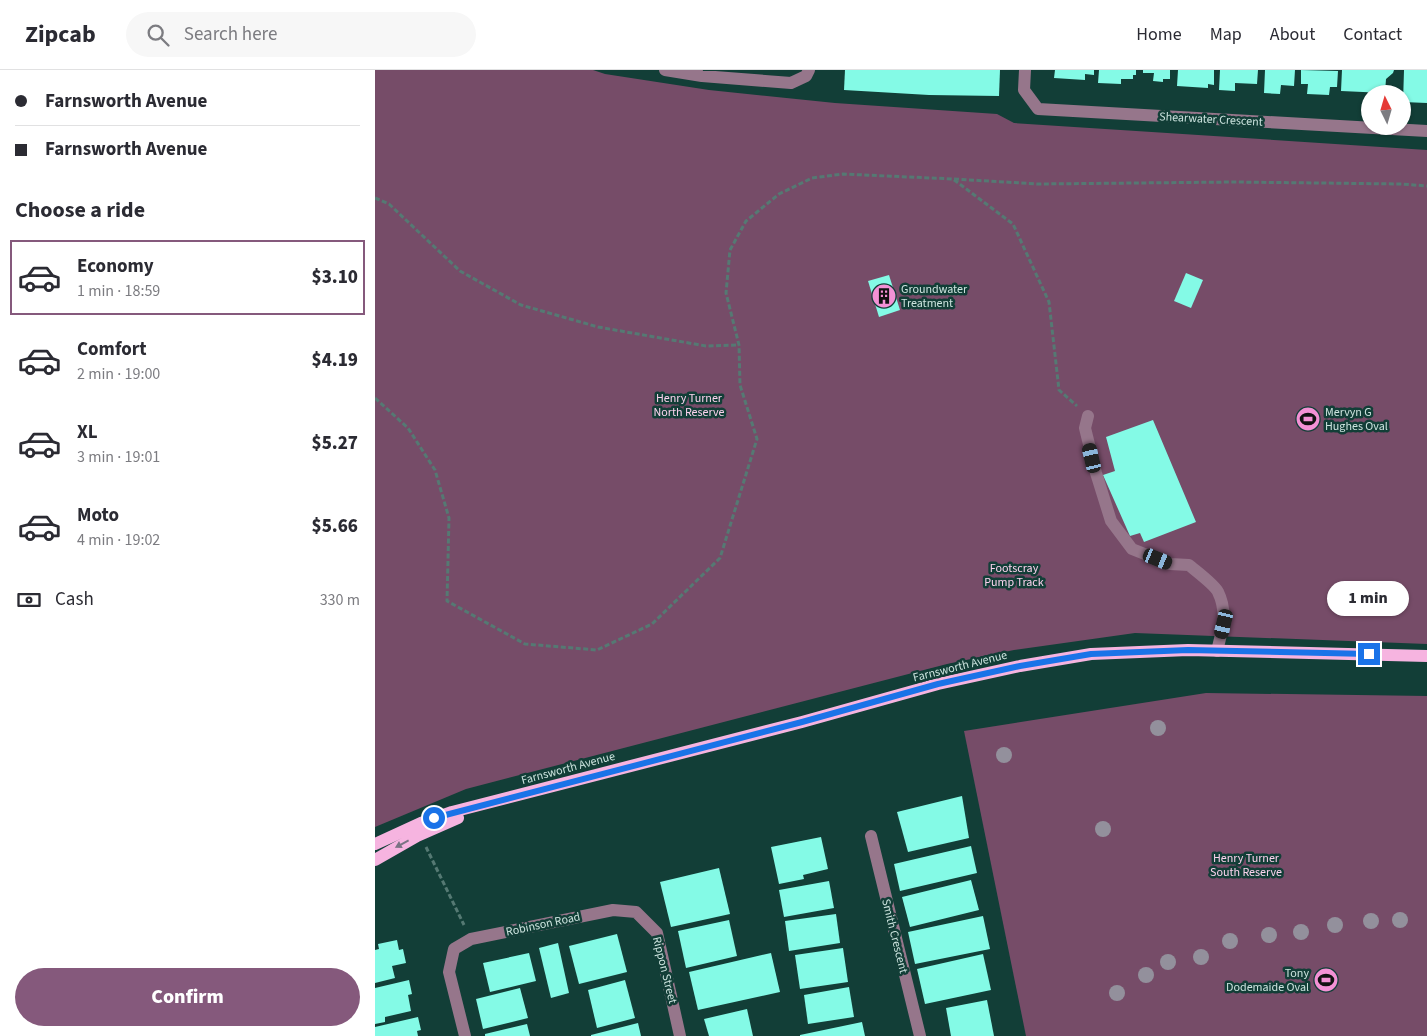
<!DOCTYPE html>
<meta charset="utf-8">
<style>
body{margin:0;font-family:"Source Sans 3",sans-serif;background:#f7f7f7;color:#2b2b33;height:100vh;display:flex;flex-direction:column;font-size:19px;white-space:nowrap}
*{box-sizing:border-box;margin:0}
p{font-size:16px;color:#7c7c81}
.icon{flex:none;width:28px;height:28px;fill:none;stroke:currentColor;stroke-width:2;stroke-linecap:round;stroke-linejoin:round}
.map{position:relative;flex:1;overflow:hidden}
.sheet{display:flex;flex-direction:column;background:#fff;width:375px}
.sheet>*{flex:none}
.top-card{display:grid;align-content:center;height:110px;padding:0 15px;background:#fff}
.needle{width:32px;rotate:355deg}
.fabs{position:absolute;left:986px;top:15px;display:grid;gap:10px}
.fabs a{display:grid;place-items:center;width:50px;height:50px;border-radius:50%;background:#fff;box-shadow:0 1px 4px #0004;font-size:25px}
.end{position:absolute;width:22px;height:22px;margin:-11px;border:6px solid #1a73e8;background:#fff;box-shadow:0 0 0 2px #fff}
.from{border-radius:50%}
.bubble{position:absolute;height:35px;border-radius:18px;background:#fff;box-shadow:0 1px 4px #0004;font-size:16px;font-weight:800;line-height:35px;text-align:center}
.car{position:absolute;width:15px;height:30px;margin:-15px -8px;border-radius:6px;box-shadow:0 0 4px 1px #0007;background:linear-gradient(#222 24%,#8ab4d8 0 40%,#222 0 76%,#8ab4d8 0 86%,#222 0)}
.top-card b{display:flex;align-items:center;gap:18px;height:48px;font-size:19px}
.top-card b+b{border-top:1px solid #e1e1e2}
.top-card i{width:12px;height:12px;background:#2b2b33}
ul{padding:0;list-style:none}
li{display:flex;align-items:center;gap:15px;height:75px;margin:0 10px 8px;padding:0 5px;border:2px solid transparent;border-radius:0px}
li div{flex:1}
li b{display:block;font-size:19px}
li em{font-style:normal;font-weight:800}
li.current{border-color:#85597c}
li>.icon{width:45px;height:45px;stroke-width:1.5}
h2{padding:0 15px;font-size:22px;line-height:60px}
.pay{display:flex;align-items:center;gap:12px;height:55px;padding:0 15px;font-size:19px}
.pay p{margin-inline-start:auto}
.cta{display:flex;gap:10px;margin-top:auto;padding:10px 15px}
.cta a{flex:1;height:58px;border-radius:30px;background:#85597c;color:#fff;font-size:20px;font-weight:800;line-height:58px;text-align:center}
header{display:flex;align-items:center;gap:30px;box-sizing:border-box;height:70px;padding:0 25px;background:#fff;border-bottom:1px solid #e1e1e2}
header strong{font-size:24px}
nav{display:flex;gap:28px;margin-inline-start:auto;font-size:18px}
.search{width:350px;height:45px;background:#f7f7f7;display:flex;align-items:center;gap:12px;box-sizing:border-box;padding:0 18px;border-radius:28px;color:#7c7c81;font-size:19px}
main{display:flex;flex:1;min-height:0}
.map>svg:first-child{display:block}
</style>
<header>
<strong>Zipcab</strong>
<div class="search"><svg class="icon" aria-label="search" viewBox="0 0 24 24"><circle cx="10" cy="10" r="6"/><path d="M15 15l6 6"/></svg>Search here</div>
<nav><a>Home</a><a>Map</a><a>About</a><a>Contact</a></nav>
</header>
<main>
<section class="sheet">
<div class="top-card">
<b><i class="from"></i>Farnsworth Avenue</b>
<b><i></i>Farnsworth Avenue</b>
</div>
<h2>Choose a ride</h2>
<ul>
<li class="current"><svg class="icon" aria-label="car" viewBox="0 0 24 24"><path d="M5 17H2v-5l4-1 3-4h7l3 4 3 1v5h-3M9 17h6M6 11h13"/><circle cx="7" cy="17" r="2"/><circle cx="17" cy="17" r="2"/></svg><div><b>Economy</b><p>1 min · 18:59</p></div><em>$3.10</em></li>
<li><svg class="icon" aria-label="car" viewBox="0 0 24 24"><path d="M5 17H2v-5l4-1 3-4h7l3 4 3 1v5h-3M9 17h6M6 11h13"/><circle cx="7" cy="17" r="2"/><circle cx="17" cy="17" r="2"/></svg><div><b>Comfort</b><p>2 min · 19:00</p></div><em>$4.19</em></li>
<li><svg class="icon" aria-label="car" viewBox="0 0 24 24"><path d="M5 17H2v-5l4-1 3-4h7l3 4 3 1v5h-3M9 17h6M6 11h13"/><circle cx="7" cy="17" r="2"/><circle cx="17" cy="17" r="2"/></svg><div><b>XL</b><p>3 min · 19:01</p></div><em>$5.27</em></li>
<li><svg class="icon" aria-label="car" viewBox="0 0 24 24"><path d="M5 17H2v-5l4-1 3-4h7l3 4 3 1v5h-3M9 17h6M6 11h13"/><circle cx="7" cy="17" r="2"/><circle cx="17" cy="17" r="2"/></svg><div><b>Moto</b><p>4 min · 19:02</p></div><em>$5.66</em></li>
</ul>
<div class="pay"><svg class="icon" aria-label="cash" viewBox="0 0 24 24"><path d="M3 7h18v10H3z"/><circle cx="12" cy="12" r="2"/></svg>Cash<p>330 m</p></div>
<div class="cta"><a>Confirm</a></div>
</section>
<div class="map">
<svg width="1052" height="966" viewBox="0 0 1052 966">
<rect width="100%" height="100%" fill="#123e37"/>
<g fill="#764c68">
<polygon points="0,0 218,0 230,4 334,20 460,33 622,44 639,53 1052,80 1052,574 760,563 639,580 572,594 91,719 0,757"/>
<polygon points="831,623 1052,626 1052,966 651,966 589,661"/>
</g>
<g fill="#84fae6">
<polygon points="470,0 625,0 624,26 554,25 469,20"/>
<polygon points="680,0 719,0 719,5 710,4 710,10 679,8"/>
<polygon points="724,0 761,0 761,5 758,5 758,9 746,9 746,14 723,13"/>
<polygon points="768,0 795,0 795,9 788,9 788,12 778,11 779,3 768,3"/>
<polygon points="803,0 839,0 839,15 833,14 833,18 802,16"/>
<polygon points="845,0 883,0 882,14 860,13 860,21 844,20"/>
<polygon points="890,0 920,0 919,16 906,15 905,24 889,23"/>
<polygon points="926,0 963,1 962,17 955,17 954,25 932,24 933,14 926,14"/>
<polygon points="967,0 1019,0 1018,3 1011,9 1010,23 966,21"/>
<polygon points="1029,0 1052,0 1052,33 1028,32"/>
<polygon points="811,203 828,210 816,238 799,231"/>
<polygon points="514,205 525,240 504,247 493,211"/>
<polygon points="778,350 821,452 769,472 765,463 755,466 728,405 740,401 731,367"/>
<polygon points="587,726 594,768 533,782 522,742"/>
<polygon points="446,767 453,799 428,805 429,809 404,814 396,777"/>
<polygon points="596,776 602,803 525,821 519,794"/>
<polygon points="344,798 355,844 296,857 285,812"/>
<polygon points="596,810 604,840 535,857 527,827"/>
<polygon points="454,811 459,838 409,847 404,820"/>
<polygon points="461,844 465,873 414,881 410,851"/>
<polygon points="608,846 615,879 540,894 533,862"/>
<polygon points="354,850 362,886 311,898 303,861"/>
<polygon points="242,864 252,902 204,914 194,876"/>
<polygon points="22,870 24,880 28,879 31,893 17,896 20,908 0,913 0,880 4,879 3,874"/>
<polygon points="183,873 194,923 176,928 164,878"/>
<polygon points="468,878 473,912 425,919 420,885"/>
<polygon points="154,883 161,911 115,922 108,893"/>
<polygon points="396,883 405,922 323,940 314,902"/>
<polygon points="608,884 616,920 550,934 542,899"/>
<polygon points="34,910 37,924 33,925 36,941 10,947 10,952 0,954 0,918"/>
<polygon points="250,910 260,948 222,958 213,920"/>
<polygon points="474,917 479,947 433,954 429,925"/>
<polygon points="145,918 153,948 108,959 101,929"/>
<polygon points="612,930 619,966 576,966 571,938"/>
<polygon points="372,939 378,966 334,966 329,949"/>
<polygon points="43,947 46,960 42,961 43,966 0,966 0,957"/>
<polygon points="487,952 490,966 425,966 425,965"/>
<polygon points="263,953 266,966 216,966 216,965"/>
<polygon points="152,954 155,966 110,966 110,964"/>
</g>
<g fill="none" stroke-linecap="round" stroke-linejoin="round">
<g stroke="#557973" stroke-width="3" stroke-dasharray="5 2.5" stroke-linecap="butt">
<polyline points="579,109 663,114 860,112 1027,114 1052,116"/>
<polyline points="0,128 14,134 85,201 146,235 223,257 331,276 364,275"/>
<polyline points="0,328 33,358 60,400 74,448 72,531 150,574 222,580 277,554 345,488 382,369 365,315 364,275 351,223 355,180 371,151 404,124 437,108 468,104 578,109 638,154 674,232 684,320 702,336"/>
<polyline points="51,777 89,855"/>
</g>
<g stroke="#96768b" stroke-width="12">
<polyline points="290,0 327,6 416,13 431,6 434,0"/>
<polyline points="650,0 649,20 663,39 1052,61"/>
<path d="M713,346L710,358L721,403L736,451L757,479L795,494L814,495C821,501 840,515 843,522C853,542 847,561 842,581"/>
<polyline points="496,766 545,966"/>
<polyline points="90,966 74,902 79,879 96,869 238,840 261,842 282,863 305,966"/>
</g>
<g stroke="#f6b4e0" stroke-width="12">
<polyline points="0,774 46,753 77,742 427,652 563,614 645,596 716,584 813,580 1052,586"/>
<polyline points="0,790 42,766 83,748"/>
</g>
</g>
<g fill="#93909c">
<circle cx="783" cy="658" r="8"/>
<circle cx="629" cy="685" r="8"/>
<circle cx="728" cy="759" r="8"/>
<circle cx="1025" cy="850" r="8"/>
<circle cx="996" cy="851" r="8"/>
<circle cx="960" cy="855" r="8"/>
<circle cx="926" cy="862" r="8"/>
<circle cx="894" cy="865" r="8"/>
<circle cx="855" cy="871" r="8"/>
<circle cx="826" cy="887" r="8"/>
<circle cx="793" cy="892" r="8"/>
<circle cx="771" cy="905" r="8"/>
<circle cx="742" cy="923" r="8"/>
</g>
<defs><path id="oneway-solid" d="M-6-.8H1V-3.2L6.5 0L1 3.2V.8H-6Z" transform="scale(1.25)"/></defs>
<use fill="#797383" href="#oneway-solid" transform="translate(27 774) rotate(152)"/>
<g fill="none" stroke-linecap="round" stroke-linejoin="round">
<polyline stroke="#1a73e8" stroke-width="6" points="59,748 427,652 563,614 645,596 716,584 813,580 994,584"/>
</g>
<defs>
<symbol id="building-disc" viewBox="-11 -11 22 22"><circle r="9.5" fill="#f391d5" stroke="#123e37"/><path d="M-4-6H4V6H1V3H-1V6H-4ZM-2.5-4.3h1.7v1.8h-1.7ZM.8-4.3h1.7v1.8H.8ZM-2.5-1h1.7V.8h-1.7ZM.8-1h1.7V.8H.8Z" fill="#111"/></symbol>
<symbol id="stadium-disc" viewBox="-11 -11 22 22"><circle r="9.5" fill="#f391d5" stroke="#123e37"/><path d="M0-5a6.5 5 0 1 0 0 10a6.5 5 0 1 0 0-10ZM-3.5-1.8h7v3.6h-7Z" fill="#111"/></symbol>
</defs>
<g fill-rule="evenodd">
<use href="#building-disc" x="495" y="212" width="28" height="28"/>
<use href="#stadium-disc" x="919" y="335" width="28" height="28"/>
<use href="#stadium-disc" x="937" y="896" width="28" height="28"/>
</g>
<g text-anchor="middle" stroke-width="5" stroke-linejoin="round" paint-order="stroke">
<g font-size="12" fill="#cde4df" stroke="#123e37">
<text transform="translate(836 49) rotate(3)" y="4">Shearwater Crescent</text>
<text transform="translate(585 596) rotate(-14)" y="4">Farnsworth Avenue</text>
<text transform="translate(193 698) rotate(-15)" y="4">Farnsworth Avenue</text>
<text transform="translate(168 854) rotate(-12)" y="4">Robinson Road</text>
<text transform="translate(520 866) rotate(76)" y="4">Smith Crescent</text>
<text transform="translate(290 900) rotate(76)" y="4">Rippon Street</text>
</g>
<g font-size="12" fill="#cde4df" stroke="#123e37" text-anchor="start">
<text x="526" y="223">Groundwater<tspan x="526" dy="14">Treatment</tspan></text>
<text x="950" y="346">Mervyn G<tspan x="950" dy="14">Hughes Oval</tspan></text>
<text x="934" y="907" text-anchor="end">Tony<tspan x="934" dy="14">Dodemaide Oval</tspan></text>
</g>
<g font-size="12" fill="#fcd3ee" stroke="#123e37">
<text x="314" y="332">Henry Turner<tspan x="314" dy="14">North Reserve</tspan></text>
<text x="639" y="502">Footscray<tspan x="639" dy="14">Pump Track</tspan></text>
<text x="871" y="792">Henry Turner<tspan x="871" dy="14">South Reserve</tspan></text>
</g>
</g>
</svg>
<div class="fabs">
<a><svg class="needle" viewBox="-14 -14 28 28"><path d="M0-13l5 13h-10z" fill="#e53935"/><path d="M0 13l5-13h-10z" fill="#7c7c81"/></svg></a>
</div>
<i class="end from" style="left:59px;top:748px"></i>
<i class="end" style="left:994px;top:584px"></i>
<div class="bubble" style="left:952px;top:511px;width:82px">1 min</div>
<i class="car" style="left:717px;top:388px;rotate:347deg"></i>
<i class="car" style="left:783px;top:489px;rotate:112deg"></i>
<i class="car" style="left:849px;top:554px;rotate:193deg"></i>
</div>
</main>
